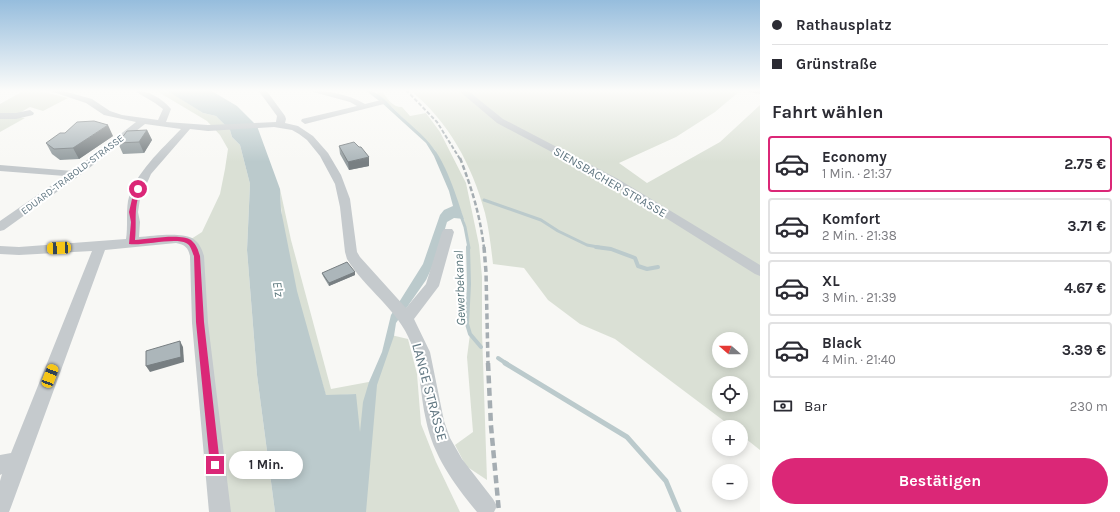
<!DOCTYPE html>
<html lang="de">
<meta charset="utf-8">
<style>
body{margin:0;font-family:Karla,sans-serif;background:#f2f2f3;color:#2b2b33;height:100vh;display:flex;flex-direction:column;font-size:15px;white-space:nowrap}
*{box-sizing:border-box;margin:0}
p{font-size:13px;color:#7c7c81}
.icon{flex:none;width:22px;height:22px;fill:none;stroke:currentColor;stroke-width:2;stroke-linecap:round;stroke-linejoin:round}
.map{position:relative;flex:1;overflow:hidden}
.sheet{display:flex;flex-direction:column;background:#fff;width:360px}
.sheet>*{flex:none}
.guide{display:grid;align-content:center;height:88px;padding:0 12px;background:#fff}
.needle{width:26px;rotate:290deg}
.buttons{position:absolute;left:712px;top:332px;display:grid;gap:8px}
.buttons a{display:grid;place-items:center;width:36px;height:36px;border-radius:50%;background:#fff;box-shadow:0 2px 10px #0003;font-size:20px}
.end{position:absolute;width:18px;height:18px;margin:-9px;border:5px solid #db2777;background:#fff;box-shadow:0 0 0 2px #fff}
.from{border-radius:50%}
.bubble{position:absolute;height:28px;border-radius:14px;background:#fff;box-shadow:0 2px 10px #0003;font-size:13px;font-weight:700;line-height:28px;text-align:center}
.car{position:absolute;width:12px;height:24px;margin:-12px -6px;border-radius:5px;box-shadow:0 0 3px 1px #0007;background:linear-gradient(#f5c518 24%,#345 0 40%,#f5c518 0 76%,#345 0 86%,#f5c518 0)}
.guide b{display:flex;align-items:center;gap:14px;height:38px;font-size:15px}
.guide b+b{border-top:1px solid #e1e1e2}
.guide i{width:10px;height:10px;background:#2b2b33}
ul{padding:0;list-style:none}
li{display:flex;align-items:center;gap:12px;height:56px;margin:0 8px 6px;padding:0 4px;border:2px solid #e1e1e2;border-radius:4px}
li div{flex:1}
li b{display:block;font-size:15px}
li em{font-style:normal;font-weight:700}
li.active{border-color:#db2777}
li>.icon{width:36px;height:36px;stroke-width:1.5}
h2{padding:0 12px;font-size:18px;line-height:48px}
.pay{display:flex;align-items:center;gap:10px;height:44px;padding:0 12px;font-size:15px}
.pay p{margin-inline-start:auto}
.primary-button{display:flex;gap:8px;margin-top:auto;padding:8px 12px}
.primary-button a{flex:1;height:46px;border-radius:24px;background:#db2777;color:#fff;font-size:16px;font-weight:700;line-height:46px;text-align:center}
main{display:flex;flex:1;min-height:0}
.map>svg:first-child{display:block}
</style>
<main>
<div class="map">
<svg width="760" height="512" viewBox="0 0 760 512">
<rect width="100%" height="100%" fill="#f8f8f5"/>
<g fill="#dae0d5" fill-rule="evenodd">
<polygon points="25,90 36,90 68,98 43,111 30,107 16,115 0,114 0,104"/>
<polygon points="155,90 167,90 203,113 216,116 230,130 232,137 240,145 250,184 247,250 257,375 275,512 220,512 200,323 188,241 202,232 220,194 225,169 228,149 220,135 207,121"/>
<path d="M410,90H741L715,112L676,137L619,163L647,183L720,142L760,105V450L741,435V427H732L615,339L580,324L548,300L524,268L493,264C491,247 489,229 485,213C472,165 449,122 410,90ZM719,339H741V361H719ZM719,383H741V405H719Z"/>
<path d="M382,92C388,99 392,107 402,107L410,116L426,113L440,132L466,183L479,245L482,277V332L487,480L466,466L455,445L473,432L467,357L470,334L467,324L470,262L464,219L435,150L387,102L377,94Z"/>
<polygon points="0,116 25,118 0,132"/>
<path d="M280,189L291,240L331,389L374,381L391,335L408,339L417,374L421,424L436,462L460,512H357L355,394L326,396C307,329 282,259 280,189Z"/>
</g>
<path fill="#bbcacc" d="M166,90H210L237,106L257,126L280,189L281,210L297,291L326,395L356,394L360,432L363,402L369,382L382,352L391,315L423,264L440,215L444,210L453,206L449,191L434,156L426,143L382,103L365,90C378,90 388,103 397,112C409,124 423,134 434,149C447,166 457,198 464,219L454,218L447,222L436,259L426,280L396,323L394,336L377,385L366,512H275L257,375L247,250L250,184L240,145L232,137L230,130L216,116L203,113Z"/>
<g fill="none" stroke-linecap="round" stroke-linejoin="round">
<g stroke="#bbcacc" stroke-width="3">
<polyline points="484,200 541,220 558,231 587,245 603,248"/>
<polyline points="461,216 465,227 469,248"/>
</g>
<g stroke="#bbcacc" stroke-width="4">
<polyline points="468,247 469,284 467,324 470,334 481,347"/>
<polyline points="596,247 611,249 635,258 638,266 647,269 658,267"/>
<polyline points="498,358 507,364"/>
</g>
<polyline stroke="#bbcacc" stroke-width="5" points="505,363 627,437 666,481 679,512"/>
<g fill="#c5cacd" fill-rule="evenodd">
<path d="M47,90H60L92,99L110,111L122,115L158,120L163,109L155,103L133,90C148,90 162,98 171,109L166,122L208,125L276,122L277,116L258,90H266L285,116L286,119L285,123L298,126L313,136L328,153L341,175L350,199L357,252L360,257L406,308L426,284L442,232L444,229H452L454,232L439,286L414,319L430,352L444,421L450,438L462,459L493,499L497,506L494,512H477C455,485 433,456 426,420C420,395 421,368 411,343C398,309 365,289 347,259L345,252L340,207L335,184L320,156L307,140L299,134L292,130L274,127L208,131L190,129L151,174L140,199L138,212L140,222L139,237C152,236 180,232 192,238C199,242 202,249 204,256L208,323L231,512H209L192,323L190,256C188,247 185,245 176,243L105,250L11,507L9,512H0V481L2,474L0,475V455L11,453L92,251L19,255L0,254V246L19,247L126,239C128,226 126,214 128,201C134,174 162,149 181,129L145,124L79,176L4,230L0,231V221L65,176L0,171V165L73,171L136,122L104,115L86,103Z"/>
<path d="M306,90C326,90 348,94 365,104L381,100L385,102L384,104L305,124L301,121L302,119L357,106L350,102Z"/>
<polygon points="458,90 467,90 503,119 618,179 760,265 760,276 755,274 610,183 497,123"/>
<polygon points="748,90 760,90 760,94 749,92"/>
<polygon points="30,110 34,113 33,115 16,119 0,119 0,113 16,113"/>
</g>
<polyline stroke="#a5adb2" stroke-width="2" stroke-dasharray="4 2" stroke-linecap="butt" points="406,90 437,122 460,159"/>
<path stroke="#a5adb2" stroke-width="2.5" stroke-dasharray="5 2.5" stroke-linecap="butt" d="M460,158C472,189 480,215 484,248"/>
<polyline stroke="#a5adb2" stroke-width="3.5" stroke-dasharray="6 3.5" stroke-linecap="butt" points="484,247 486,272 488,364"/>
<polyline stroke="#a5adb2" stroke-width="4.5" stroke-dasharray="8 4.5" stroke-linecap="butt" points="488,363 491,426 499,512"/>
</g>
<g fill="#949da0">
<polygon points="147,130 152,140 144,153 123,154 118,143"/>
<polygon points="113,136 79,159 60,160 52,154 46,143"/>
<polygon points="339,146 369,166 349,170 340,154"/>
<polygon points="355,272 355,275 329,286 323,276 322,273"/>
</g>
<g fill="#787f82">
<polygon points="108,125 113,136 79,159 73,148"/>
<polygon points="147,130 152,140 144,153 139,142"/>
<polygon points="369,157 369,166 349,170 348,162"/>
<polygon points="355,272 355,275 329,286 329,283"/>
<polygon points="180,341 183,347 184,362 150,372 146,366"/>
</g>
<g fill="#acb6ba" stroke="#787f82">
<polygon points="94,121 108,125 73,148 54,149 46,143 60,133 65,133 77,122"/>
<polygon points="147,130 139,142 118,143 127,131"/>
<polygon points="354,142 359,147 361,147 369,157 348,162 339,146"/>
<polygon points="347,262 355,272 329,283 322,273"/>
<polygon points="180,341 181,357 146,366 146,351"/>
</g>
<linearGradient id="sky" x2="0" y2="1"><stop stop-color="#96bddd"/><stop offset="0.56" stop-color="#fcfcfa"/><stop offset="1" stop-color="#fcfcfa" stop-opacity="0"/></linearGradient>
<rect width="760" height="162" fill="url(#sky)"/>
<path fill="#db2777" d="M137,188L141,189C133,208 137,220 135,240C147,239 182,233 191,240C197,245 198,250 200,256L204,322L220,465L219,468L215,470L212,468L210,465L196,322L194,256C192,252 191,245 186,243C175,237 143,246 129,244L131,222L129,212L132,199Z"/>
<g text-anchor="middle" stroke-width="4" stroke-linejoin="round" paint-order="stroke">
<g font-size="10" fill="#617782" stroke="#fff">
<text transform="translate(72 174) rotate(-37)" y="4">EDUARD-TRABOLD-STRASSE</text>
</g>
<g font-size="12" fill="#617782" stroke="#fff">
<text transform="translate(610 182) rotate(30)" y="4">SIENSBACHER STRASSE</text>
</g>
<g font-size="13" font-style="italic" fill="#5b777c" stroke="#fff">
<text transform="translate(459 288) rotate(-92)" y="5">Gewerbekanal</text>
<text transform="translate(279 289) rotate(81)" y="5">Elz</text>
</g>
<g font-size="14" fill="#617782" stroke="#fff">
<text transform="translate(430 392) rotate(75)" y="5">LANGE STRASSE</text>
</g>
</g>
</svg>
<div class="buttons">
<a><svg class="needle" viewBox="-14 -14 28 28"><path d="M0-13l5 13h-10z" fill="#e53935"/><path d="M0 13l5-13h-10z" fill="#7c7c81"/></svg></a>
<a><svg class="icon" aria-label="locate" viewBox="0 0 24 24"><circle cx="12" cy="12" r="6"/><path d="M12 2v4M12 18v4M2 12h4M18 12h4"/></svg></a>
<a>+</a>
<a>−</a>
</div>
<i class="end from" style="left:138px;top:189px"></i>
<i class="end" style="left:215px;top:465px"></i>
<div class="bubble" style="left:229px;top:451px;width:74px">1 Min.</div>
<i class="car" style="left:59px;top:248px;rotate:267deg"></i>
<i class="car" style="left:50px;top:376px;rotate:21deg"></i>
</div>
<section class="sheet">
<div class="guide">
<b><i class="from"></i>Rathausplatz</b>
<b><i></i>Grünstraße</b>
</div>
<h2>Fahrt wählen</h2>
<ul>
<li class="active"><svg class="icon" aria-label="car" viewBox="0 0 24 24"><path d="M5 17H2v-5l4-1 3-4h7l3 4 3 1v5h-3M9 17h6M6 11h13"/><circle cx="7" cy="17" r="2"/><circle cx="17" cy="17" r="2"/></svg><div><b>Economy</b><p>1 Min. · 21:37</p></div><em>2.75 €</em></li>
<li><svg class="icon" aria-label="car" viewBox="0 0 24 24"><path d="M5 17H2v-5l4-1 3-4h7l3 4 3 1v5h-3M9 17h6M6 11h13"/><circle cx="7" cy="17" r="2"/><circle cx="17" cy="17" r="2"/></svg><div><b>Komfort</b><p>2 Min. · 21:38</p></div><em>3.71 €</em></li>
<li><svg class="icon" aria-label="car" viewBox="0 0 24 24"><path d="M5 17H2v-5l4-1 3-4h7l3 4 3 1v5h-3M9 17h6M6 11h13"/><circle cx="7" cy="17" r="2"/><circle cx="17" cy="17" r="2"/></svg><div><b>XL</b><p>3 Min. · 21:39</p></div><em>4.67 €</em></li>
<li><svg class="icon" aria-label="car" viewBox="0 0 24 24"><path d="M5 17H2v-5l4-1 3-4h7l3 4 3 1v5h-3M9 17h6M6 11h13"/><circle cx="7" cy="17" r="2"/><circle cx="17" cy="17" r="2"/></svg><div><b>Black</b><p>4 Min. · 21:40</p></div><em>3.39 €</em></li>
</ul>
<div class="pay"><svg class="icon" aria-label="cash" viewBox="0 0 24 24"><path d="M3 7h18v10H3z"/><circle cx="12" cy="12" r="2"/></svg>Bar<p>230 m</p></div>
<div class="primary-button"><a>Bestätigen</a></div>
</section>
</main>
